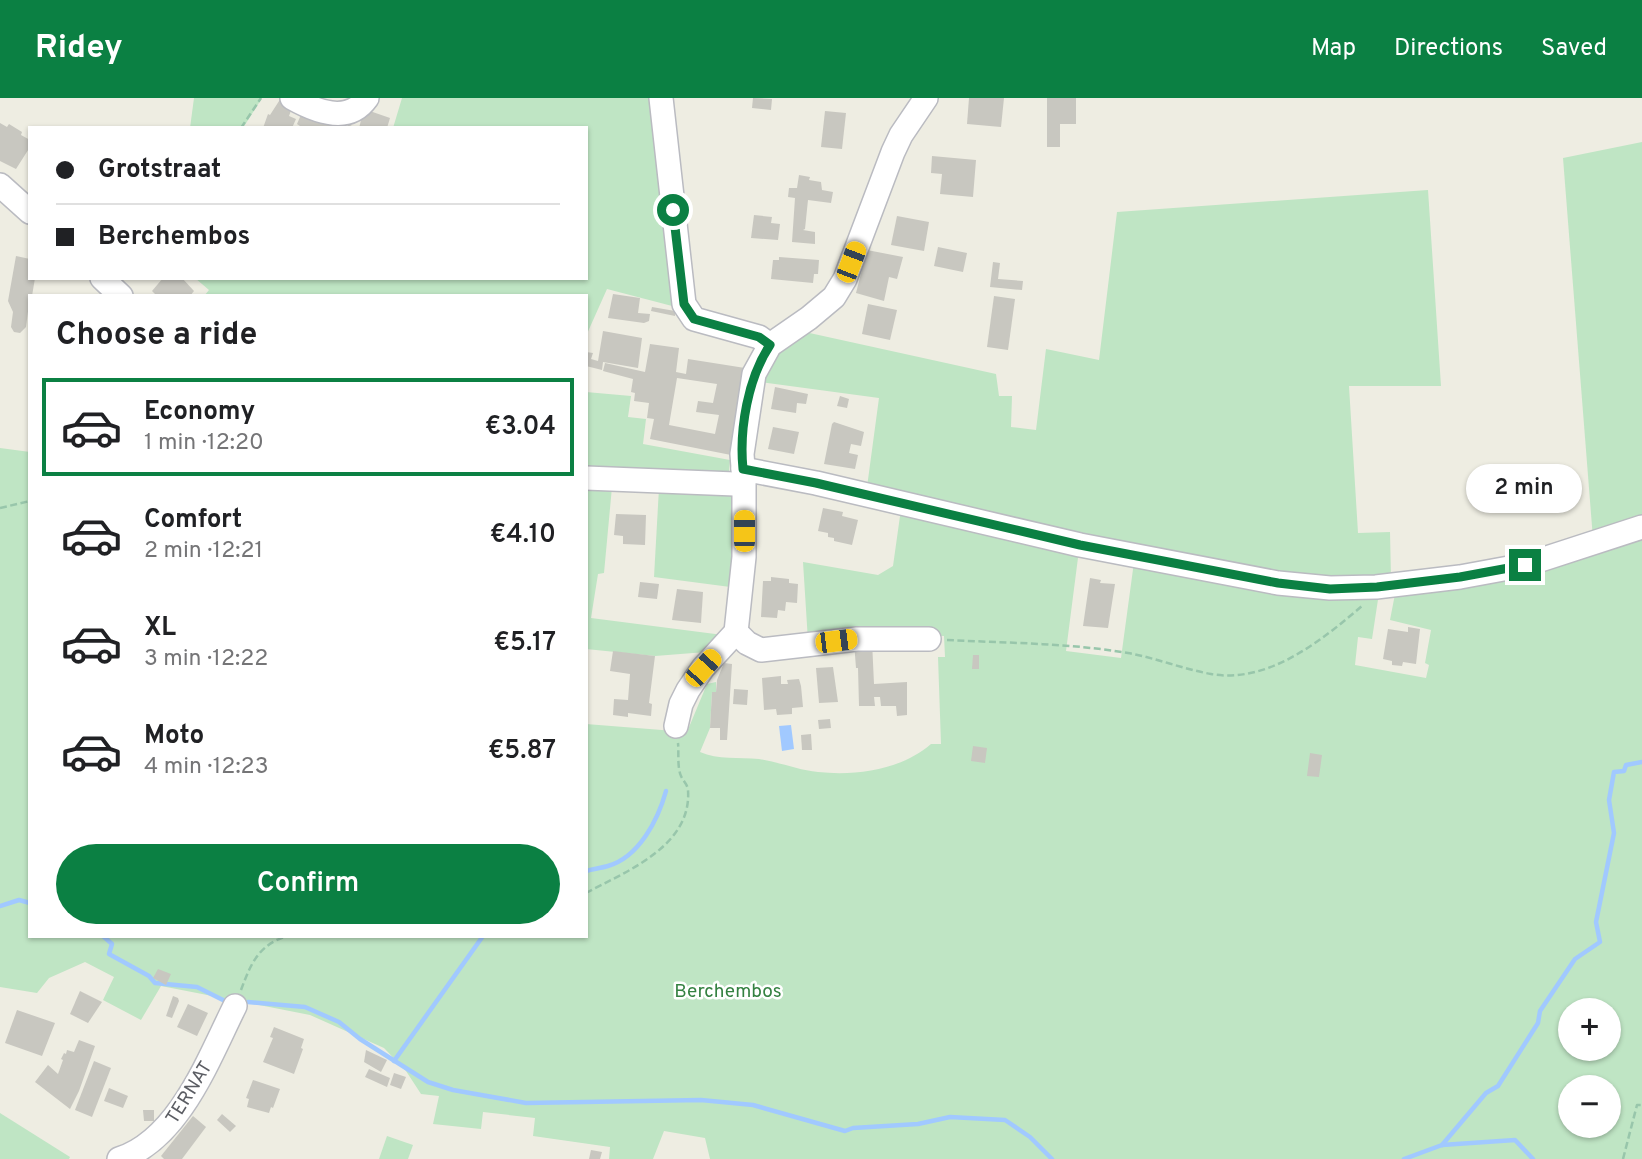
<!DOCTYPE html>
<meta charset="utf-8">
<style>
body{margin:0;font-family:Overpass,sans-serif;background:#f6f6f6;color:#202124;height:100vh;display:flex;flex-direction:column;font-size:26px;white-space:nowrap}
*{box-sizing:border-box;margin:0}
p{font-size:23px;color:#757577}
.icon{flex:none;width:38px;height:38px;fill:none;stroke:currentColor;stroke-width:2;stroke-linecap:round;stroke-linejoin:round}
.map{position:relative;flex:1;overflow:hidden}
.panel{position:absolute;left:28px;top:196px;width:560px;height:644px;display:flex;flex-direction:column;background:#fff;border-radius:0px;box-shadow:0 2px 5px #0004}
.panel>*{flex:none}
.top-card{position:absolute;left:28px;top:28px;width:560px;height:154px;border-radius:0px;box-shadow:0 2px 5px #0004;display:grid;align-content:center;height:154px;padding:0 28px;background:#fff}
.buttons{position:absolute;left:1558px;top:900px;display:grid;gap:14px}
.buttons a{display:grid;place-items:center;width:63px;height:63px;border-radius:50%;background:#fff;box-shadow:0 2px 5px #0004;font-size:35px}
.end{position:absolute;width:32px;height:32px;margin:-16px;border:9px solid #0b8043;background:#fff;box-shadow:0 0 0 4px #fff}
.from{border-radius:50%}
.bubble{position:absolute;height:49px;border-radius:24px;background:#fff;box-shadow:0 2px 5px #0004;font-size:23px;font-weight:600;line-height:49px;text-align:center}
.car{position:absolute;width:21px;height:42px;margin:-21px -10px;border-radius:9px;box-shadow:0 0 5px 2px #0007;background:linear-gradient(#f5c518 24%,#345 0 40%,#f5c518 0 76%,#345 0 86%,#f5c518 0)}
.top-card b{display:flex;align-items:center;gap:24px;height:66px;font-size:26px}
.top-card b+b{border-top:2px solid #e0e0e0}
.top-card i{width:18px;height:18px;background:#202124}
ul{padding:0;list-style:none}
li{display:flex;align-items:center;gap:21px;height:98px;margin:0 14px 10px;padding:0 14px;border:4px solid transparent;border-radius:0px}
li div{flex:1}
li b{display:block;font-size:26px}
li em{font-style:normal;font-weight:600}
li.on{border-color:#0b8043}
li>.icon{width:63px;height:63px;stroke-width:1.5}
h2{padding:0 28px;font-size:32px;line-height:84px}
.action{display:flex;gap:14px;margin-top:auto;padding:14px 28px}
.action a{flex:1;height:80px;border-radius:42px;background:#0b8043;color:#fff;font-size:28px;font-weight:600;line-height:80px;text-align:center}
header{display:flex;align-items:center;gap:42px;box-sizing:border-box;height:98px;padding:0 35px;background:#0b8043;color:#fff}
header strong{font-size:33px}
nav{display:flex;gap:38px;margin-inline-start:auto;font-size:24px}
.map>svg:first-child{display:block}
</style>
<header>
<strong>Ridey</strong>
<nav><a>Map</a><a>Directions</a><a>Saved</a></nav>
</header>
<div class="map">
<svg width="1642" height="1061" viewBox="0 0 1642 1061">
<rect width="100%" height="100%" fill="#eeede2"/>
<g fill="#bfe5c4" fill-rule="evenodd">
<polygon points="194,0 262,0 243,30 190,30"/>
<polygon points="402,0 656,0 676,209 607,191 586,238 586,198 204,198 209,192 195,180 586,180 586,30 393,30"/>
<polygon points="1642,44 1642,424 1593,441 1563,60"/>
<polygon points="1428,92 1441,288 1349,288 1358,435 1390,434 1391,480 1292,480 1009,423 867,389 879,300 761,284 770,257 805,234 996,276 999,298 1012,298 1011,329 1036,332 1046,251 1099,262 1117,114"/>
<polygon points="586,294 631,298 628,319 646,321 643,346 730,362 729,374 723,378 586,373"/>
<path d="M0,350L30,354V838H586V626L687,634L707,586L716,584V594H712L710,630L700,654C718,662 739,659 759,661C779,664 798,672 818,674C856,678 901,672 931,646H941L938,559H945L944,538L893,536L808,543L803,464L878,477L893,468L901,411L1079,452L1066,553L1121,560L1134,464L1379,495L1372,541L1358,539L1355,567L1426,580L1429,567L1425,565L1431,532L1390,522L1395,496L1642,439V1061H710L705,1040L664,1033L653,1061H609L610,1049L533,1038L535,1020L483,1014L481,1031L433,1026L439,998L421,996L406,973L384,950L310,917L161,888L141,922L103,902L114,879L85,864L49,880L37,895L0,889ZM1570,912H1608V950H1570ZM1570,989H1608V1027H1570Z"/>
<polygon points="586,389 612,389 604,475 598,476 591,520 723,537 706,554 655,558 586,551"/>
<polygon points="659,390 735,392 738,490 654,479"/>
<polygon points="0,1015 70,1059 69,1061 0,1061"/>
<polygon points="387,1038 413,1047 408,1061 379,1061"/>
</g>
<polygon fill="#a1c9ff" points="791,627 794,651 782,653 779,628"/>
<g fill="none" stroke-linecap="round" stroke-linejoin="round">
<g stroke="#a1c9ff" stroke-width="4.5">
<path d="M586,773C593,771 601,770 608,768C639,759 658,722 666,693"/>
<polyline points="0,808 19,802 30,805"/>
<polyline points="103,838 112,846 109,856 149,878 155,885 197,889 225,903 229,903"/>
<polyline points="248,904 305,909 339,924 360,941 428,984 453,992 526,1005 701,1002 753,1007 845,1033 853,1030 918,1026 950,1019 1005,1022 1030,1039 1052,1061"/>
<polyline points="394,963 483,838"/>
<polyline points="1442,1047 1486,995 1498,988 1538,925 1540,913 1575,861 1600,844 1596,824 1614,735 1609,702 1614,674 1624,673 1626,667 1642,664"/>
<polyline points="1404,1061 1442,1047 1515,1042 1533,1061"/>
</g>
</g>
<g fill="#c8c7c0" fill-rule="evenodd">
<polygon points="281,0 293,7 289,18 296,21 292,30 263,30 268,16 270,17"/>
<polygon points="753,0 772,1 771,12 752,10"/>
<polygon points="969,0 1004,0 1001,29 967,26"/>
<polygon points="1047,0 1076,0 1076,26 1060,26 1060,49 1047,49"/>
<polygon points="364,11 390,20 387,30 359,30"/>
<polygon points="303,12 338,27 347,30 348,26 356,30 303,30 297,26"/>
<polygon points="825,13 846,15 842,51 821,49"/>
<polygon points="0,25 7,29 9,26 22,34 21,37 30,42 30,49 16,71 0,63"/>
<polygon points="932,58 976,62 973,99 940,96 942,76 931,75"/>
<polygon points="799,77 810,79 809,82 821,84 822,92 833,94 831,105 808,102 805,131 803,132 815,134 815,146 792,144 795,100 788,99 789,90 797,90"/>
<polygon points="754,117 772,119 771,125 780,126 778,142 751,140"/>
<polygon points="897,118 929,124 924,153 891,147"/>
<polygon points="938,149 967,155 963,174 934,168"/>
<polygon points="867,152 903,159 897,181 889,179 884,203 856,195"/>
<polygon points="16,158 30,161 30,180 35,180 32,198 30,198 26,229 20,235 14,234 11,229 13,214 8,203"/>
<polygon points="779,159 819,162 818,176 814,176 813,185 771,181 773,162 779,162"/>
<polygon points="993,164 1000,165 998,181 1023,183 1022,192 990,189"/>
<polygon points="163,180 182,180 194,193 190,198 157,198 152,193"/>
<polygon points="613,196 640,200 638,215 650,216 649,223 644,225 608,220"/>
<polygon points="994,198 1015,201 1008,252 987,249"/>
<polygon points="868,206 897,212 890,242 862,236"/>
<polygon points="652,209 675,213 675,218 651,213"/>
<polygon points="603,233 642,240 638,270 603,264 602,272 586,268 586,254 593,255 591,261 598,263"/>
<path d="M650,246L679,250L676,274L686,276L688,261L745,270L731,357L650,341L654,321L647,320L649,305L634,303L635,295L631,294L633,281L603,273L605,265L645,274ZM677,280L717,286L713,305L698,303L696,314L719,317L715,336L669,327Z"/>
<polygon points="775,289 808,296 806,306 797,305 796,315 771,311"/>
<polygon points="840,298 849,301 847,310 837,308"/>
<polygon points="834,324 864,334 861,348 851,346 849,355 858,357 855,371 824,366 832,326"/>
<polygon points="773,329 799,334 794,356 768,351"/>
<polygon points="823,410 843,414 842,418 858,422 852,447 834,443 834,440 828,439 828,435 818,433"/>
<polygon points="616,416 646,417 645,447 623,446 623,438 614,437"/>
<polygon points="771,479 789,481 789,485 798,486 797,505 786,504 785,513 778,512 777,520 761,519 763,483 771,483"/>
<polygon points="1090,480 1101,482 1100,485 1115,486 1108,530 1083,528"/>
<polygon points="640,484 659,486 657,501 638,499"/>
<polygon points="677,491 703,494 701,525 672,522"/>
<polygon points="1408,529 1420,531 1416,566 1403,564 1402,568 1392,567 1392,563 1383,561 1388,531 1408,534"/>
<polygon points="872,543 874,586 907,584 907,617 897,618 896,608 881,608 880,599 874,599 875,608 859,608 858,570 856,570 854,544"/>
<polygon points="613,553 655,558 649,605 652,606 651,618 628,615 628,619 613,617 614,601 628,602 630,576 610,573"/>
<polygon points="973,557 979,557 979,571 972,571"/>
<polygon points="724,565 732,566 727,642 720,642 720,630 710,630 712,594 716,594 717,582"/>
<polygon points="833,569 838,604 819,605 816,570"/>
<polygon points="781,578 781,586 788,586 787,582 799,581 801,588 803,609 792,610 792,616 777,617 776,611 764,612 762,580"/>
<polygon points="734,591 748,592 747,607 733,606"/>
<polygon points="830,621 831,630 819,631 818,622"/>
<polygon points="811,636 812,652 802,652 801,637"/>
<polygon points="973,648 987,650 985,665 971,663"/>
<polygon points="1310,655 1322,657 1319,679 1307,678"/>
<polygon points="158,871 171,876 166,887 153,880"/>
<polygon points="80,893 102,904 88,925 70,916"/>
<polygon points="173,898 178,900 179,903 172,920 166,918"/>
<polygon points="188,906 208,915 197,938 177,929"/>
<polygon points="17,912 55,925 42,958 5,945"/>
<polygon points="274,929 304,941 301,950 303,951 294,976 263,964 273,940 270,939"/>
<polygon points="79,942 95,948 79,993 70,1011 35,984 48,967 58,976 63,962 61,961 64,955 66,956 67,952 74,954"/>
<polygon points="366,952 387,962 381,974 364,964"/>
<polygon points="94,963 111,970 92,1019 75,1012"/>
<polygon points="369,971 390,980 387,989 365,979"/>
<polygon points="394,975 406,979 401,991 390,987"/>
<polygon points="253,982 280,991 273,1010 271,1009 269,1015 247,1009 249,1001 246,1000"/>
<polygon points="109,990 128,998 123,1010 104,1003"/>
<polygon points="143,1012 154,1012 154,1023 144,1023"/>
<polygon points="222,1016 236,1028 230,1034 217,1022"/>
<polygon points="193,1018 206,1029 182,1061 164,1061 161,1058"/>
<polygon points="591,1052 602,1054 600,1061 589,1061"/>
</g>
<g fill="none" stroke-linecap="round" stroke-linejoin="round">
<defs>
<g id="minor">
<path d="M292,0C315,13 348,27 367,0"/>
<polyline points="661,0 684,206 694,221 759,239 770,247"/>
<polyline points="0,87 30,114"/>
<polyline points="102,180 121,198"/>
<polyline points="743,371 816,385 1080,447 1278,485 1330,490 1376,489 1460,479 1525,467 1642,429"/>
<polyline points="586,380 735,386 744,383"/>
<polyline points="736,534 747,545 761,552 857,541 929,541"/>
<polyline points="676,628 681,606 688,592 703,570 736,534 744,459 744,383 742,356 754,276 770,247 809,220 834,199 845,181 893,54 901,37 926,0"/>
<path d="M119,1061C179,1042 209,960 235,908"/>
</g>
</defs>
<use href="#minor" stroke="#babbc1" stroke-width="26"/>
<g stroke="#98c6ab" stroke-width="2.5" stroke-dasharray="7 3.5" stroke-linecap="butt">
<polyline points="241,30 261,0"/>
<polyline points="0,410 30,403"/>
<path d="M947,542C1006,545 1069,545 1128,555C1156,560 1183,571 1211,576C1268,586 1321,543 1362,508"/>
<path d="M586,795C627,773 692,748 688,692C687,685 683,683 681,678C677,669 679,654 678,645"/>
<path d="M241,892C251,865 259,846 288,838"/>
<polyline points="1623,1061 1637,1007 1642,1007"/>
</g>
<use href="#minor" stroke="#fff" stroke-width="23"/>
</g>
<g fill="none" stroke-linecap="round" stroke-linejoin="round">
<path stroke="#0b8043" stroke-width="9" d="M673,112L684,206L694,221L759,239L770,247C748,280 739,331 743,371L816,385L1080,447L1278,485L1330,491L1377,489L1460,479L1525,467"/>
</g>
<g text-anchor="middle" stroke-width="5" stroke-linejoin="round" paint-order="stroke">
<g font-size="19" fill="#348141" stroke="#fff">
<text x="728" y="899">Berchembos</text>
</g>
<g font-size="19" fill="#5b5d63" stroke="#fff">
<text transform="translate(188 994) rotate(-58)" y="7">TERNAT</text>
</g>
</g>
</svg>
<div class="buttons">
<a>+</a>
<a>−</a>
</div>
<i class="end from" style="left:673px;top:112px"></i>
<i class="end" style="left:1525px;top:467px"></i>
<div class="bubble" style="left:1466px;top:366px;width:116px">2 min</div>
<i class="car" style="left:851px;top:164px;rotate:21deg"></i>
<i class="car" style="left:744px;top:433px;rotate:0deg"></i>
<i class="car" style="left:836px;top:543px;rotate:83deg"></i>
<i class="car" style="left:703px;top:570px;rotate:42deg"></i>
<div class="top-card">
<b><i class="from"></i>Grotstraat</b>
<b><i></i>Berchembos</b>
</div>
<section class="panel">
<h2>Choose a ride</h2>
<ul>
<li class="on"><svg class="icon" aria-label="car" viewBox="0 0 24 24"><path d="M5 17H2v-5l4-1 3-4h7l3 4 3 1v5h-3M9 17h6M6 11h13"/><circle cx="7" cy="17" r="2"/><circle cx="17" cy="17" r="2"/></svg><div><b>Economy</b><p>1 min · 12:20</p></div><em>€3.04</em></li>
<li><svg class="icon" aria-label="car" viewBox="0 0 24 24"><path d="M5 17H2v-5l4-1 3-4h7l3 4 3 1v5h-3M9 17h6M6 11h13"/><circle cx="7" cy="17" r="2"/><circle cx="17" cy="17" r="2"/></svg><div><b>Comfort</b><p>2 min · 12:21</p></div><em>€4.10</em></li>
<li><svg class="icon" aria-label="car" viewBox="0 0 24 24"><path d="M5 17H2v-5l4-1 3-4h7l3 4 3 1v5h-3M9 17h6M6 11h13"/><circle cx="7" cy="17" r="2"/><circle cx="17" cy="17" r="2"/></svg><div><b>XL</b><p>3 min · 12:22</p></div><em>€5.17</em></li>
<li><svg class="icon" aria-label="car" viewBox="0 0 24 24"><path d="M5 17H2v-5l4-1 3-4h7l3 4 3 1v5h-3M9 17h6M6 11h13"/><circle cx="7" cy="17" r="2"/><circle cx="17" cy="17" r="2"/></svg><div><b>Moto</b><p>4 min · 12:23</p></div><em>€5.87</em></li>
</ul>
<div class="action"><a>Confirm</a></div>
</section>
</div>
